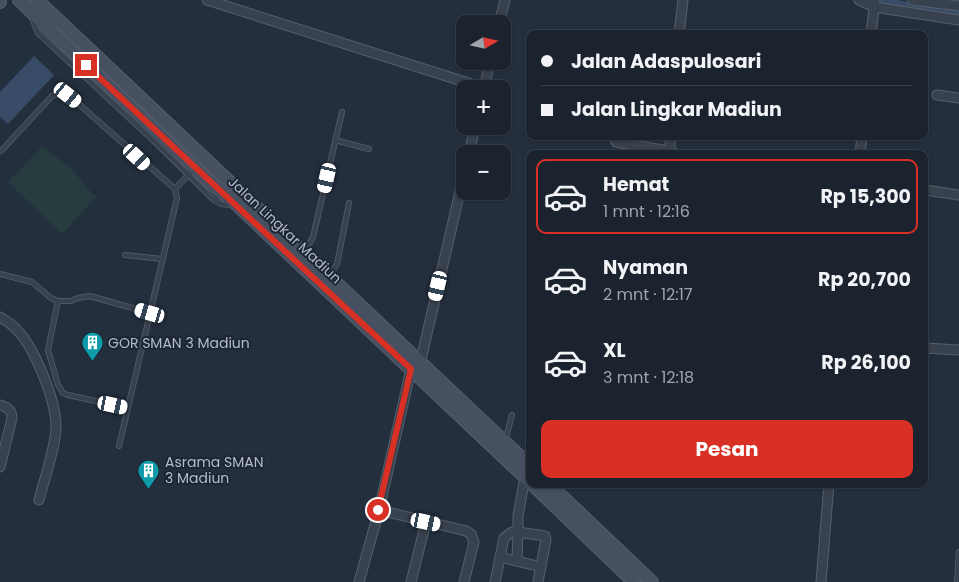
<!DOCTYPE html>
<html lang="id">
<meta charset="utf-8">
<style>
body{margin:0;font-family:Poppins,sans-serif;background:#282f3a;color:#f1f3f6;height:100vh;display:flex;flex-direction:column;font-size:19px;white-space:nowrap}
*{box-sizing:border-box;margin:0}
p{font-size:16px;color:#a0a4aa}
.icon{flex:none;width:28px;height:28px;fill:none;stroke:currentColor;stroke-width:2;stroke-linecap:round;stroke-linejoin:round}
.map{position:relative;flex:1;overflow:hidden}
.details{position:absolute;left:526px;top:150px;width:402px;height:338px;display:flex;flex-direction:column;background:#1b232e;border-radius:10px;box-shadow:0 1px 4px #0004,0 0 0 1px #39404a}
.details>*{flex:none}
.banner{position:absolute;left:526px;top:30px;width:402px;height:110px;border-radius:10px;box-shadow:0 1px 4px #0004,0 0 0 1px #39404a;display:grid;align-content:center;height:110px;padding:0 15px;background:#1b232e}
.needle{width:32px;rotate:81deg}
.buttons{position:absolute;left:456px;top:15px;display:grid;gap:10px}
.buttons a{display:grid;place-items:center;width:55px;height:55px;border-radius:10px;background:#1b232e;box-shadow:0 1px 4px #0004,0 0 0 1px #39404a;font-size:25px}
.end{position:absolute;width:22px;height:22px;margin:-11px;border:6px solid #d93025;background:#fff;box-shadow:0 0 0 2px #fff}
.from{border-radius:50%}
.car{position:absolute;width:15px;height:30px;margin:-15px -8px;border-radius:6px;box-shadow:0 0 4px 1px #0007;background:linear-gradient(#fff 24%,#345 0 40%,#fff 0 76%,#345 0 86%,#fff 0)}
.banner b{display:flex;align-items:center;gap:18px;height:48px;font-size:19px}
.banner b+b{border-top:1px solid #39404a}
.banner i{width:12px;height:12px;background:#f1f3f6}
ul{padding:9px 0 0;list-style:none}
li{display:flex;align-items:center;gap:15px;height:75px;margin:0 10px 8px;padding:0 5px;border:2px solid transparent;border-radius:10px}
li div{flex:1}
li b{display:block;font-size:19px}
li em{font-style:normal;font-weight:700}
li.active{border-color:#d93025}
li>.icon{width:45px;height:45px;stroke-width:1.5}
.primary-button{display:flex;gap:10px;margin-top:auto;padding:10px 15px}
.primary-button a{flex:1;height:58px;border-radius:10px;background:#d93025;color:#fff;font-size:20px;font-weight:700;line-height:58px;text-align:center}
.map>svg:first-child{display:block}
</style>
<div class="map">
<svg width="959" height="582" viewBox="0 0 959 582">
<rect width="100%" height="100%" fill="#242f3e"/>
<polygon fill="#263c3f" points="42,147 71,168 93,195 97,196 62,234 8,182"/>
<polygon fill="#394c67" points="34,56 54,75 8,124 0,117 0,92"/>
<g fill="none" stroke-linecap="round" stroke-linejoin="round">
<polyline stroke="#394c67" stroke-width="10" points="877,0 906,7 959,13"/>
<defs>
<g id="lane">
<polyline points="32,18 38,33 155,142 214,200 221,204 231,205"/>
<polyline points="335,140 369,149"/>
<path d="M1,151L52,96C65,91 71,97 81,106L175,189L190,173"/>
<polyline points="305,251 313,237 342,112"/>
<polyline points="125,255 162,259"/>
<polyline points="0,274 32,282 51,298 58,301 71,301 78,298 90,296 150,313"/>
<polyline points="330,275 337,264 349,203"/>
<polyline points="58,301 48,350 58,385 63,393 68,395 128,408"/>
<polyline points="505,441 512,415"/>
<polyline points="119,446 177,198 175,189"/>
<polyline points="522,457 530,450"/>
<polyline points="957,582 959,552"/>
</g>
<g id="street">
<polyline points="207,0 484,88"/>
<polyline points="859,0 874,7 959,20"/>
<polyline points="912,0 959,6"/>
<polyline points="499,24 505,0"/>
<polyline points="679,34 683,0"/>
<polyline points="871,34 875,0"/>
<polyline points="484,89 490,61"/>
<polyline points="937,95 959,98"/>
<polyline points="616,142 669,151 676,154"/>
<polyline points="469,154 475,126"/>
<polyline points="669,154 671,136"/>
<polyline points="860,154 862,136"/>
<polyline points="925,190 959,195"/>
<path d="M0,317C7,321 13,325 18,331C35,349 55,399 56,424C57,443 44,480 39,500"/>
<polyline points="925,348 959,350"/>
<polyline points="420,364 465,170"/>
<path d="M0,405C7,407 12,410 12,418L0,467"/>
<polyline points="525,477 518,516 518,532 545,536 546,539 538,582"/>
<polyline points="379,510 466,531 471,534 474,542 464,582"/>
<polyline points="500,557 541,567"/>
<polyline points="359,582 379,510 411,369"/>
<polyline points="411,582 426,522"/>
<polyline points="495,582 504,538 512,532 518,532 517,561"/>
<polyline points="821,582 829,484"/>
</g>
<g id="secondary">
<polyline points="19,0 194,168 237,205 530,482"/>
<polyline points="37,0 530,466"/>
<polyline points="0,2 0,0"/>
<polyline points="532,484 634,582"/>
<polyline points="549,484 652,582"/>
</g>
</defs>
<use href="#lane" stroke="#565f6c" stroke-width="6"/>
<use href="#street" stroke="#565f6c" stroke-width="11"/>
<use href="#secondary" stroke="#565f6c" stroke-width="14"/>
<use href="#lane" stroke="#38414e" stroke-width="4.5"/>
<use href="#street" stroke="#38414e" stroke-width="9"/>
<use href="#secondary" stroke="#465061" stroke-width="12"/>
</g>
<g fill="none" stroke-linecap="round" stroke-linejoin="round">
<path stroke="#d93025" stroke-width="6" d="M86,65C194,167 303,268 411,369L378,510"/>
</g>
<defs>
<symbol id="building-pin" viewBox="-11 -11 22 30"><path d="M0 17L-7.5 6A9.5 9.5 0 1 1 7.5 6Z" fill="#0f9aa8" stroke="#1d2633"/><path d="M-4-6H4V6H1V3H-1V6H-4ZM-2.5-4.3h1.7v1.8h-1.7ZM.8-4.3h1.7v1.8H.8ZM-2.5-1h1.7V.8h-1.7ZM.8-1h1.7V.8H.8Z" fill="#fff"/></symbol>
</defs>
<g fill-rule="evenodd">
<use href="#building-pin" x="80" y="330" width="25" height="34"/>
<use href="#building-pin" x="136" y="458" width="25" height="34"/>
</g>
<g text-anchor="middle" stroke-width="4" stroke-linejoin="round" paint-order="stroke">
<g font-size="14" fill="#b4bcc9" stroke="#1d2633">
<text transform="translate(285 230) rotate(43)" y="5">Jalan Lingkar Madiun</text>
</g>
<g font-size="14" fill="#b4bcc9" stroke="#1d2633" text-anchor="start">
<text x="108" y="348">GOR SMAN 3 Madiun</text>
<text x="165" y="467">Asrama SMAN<tspan x="165" dy="16">3 Madiun</tspan></text>
</g>
</g>
</svg>
<div class="buttons">
<a><svg class="needle" viewBox="-14 -14 28 28"><path d="M0-13l5 13h-10z" fill="#e53935"/><path d="M0 13l5-13h-10z" fill="#a0a4aa"/></svg></a>
<a>+</a>
<a>−</a>
</div>
<i class="end from" style="left:378px;top:510px"></i>
<i class="end" style="left:86px;top:65px"></i>
<i class="car" style="left:68px;top:95px;rotate:129deg"></i>
<i class="car" style="left:137px;top:157px;rotate:133deg"></i>
<i class="car" style="left:327px;top:178px;rotate:193deg"></i>
<i class="car" style="left:438px;top:286px;rotate:193deg"></i>
<i class="car" style="left:150px;top:313px;rotate:286deg"></i>
<i class="car" style="left:113px;top:405px;rotate:102deg"></i>
<i class="car" style="left:426px;top:522px;rotate:102deg"></i>
<div class="banner">
<b><i class="from"></i>Jalan Adaspulosari</b>
<b><i></i>Jalan Lingkar Madiun</b>
</div>
<section class="details">
<ul>
<li class="active"><svg class="icon" aria-label="car" viewBox="0 0 24 24"><path d="M5 17H2v-5l4-1 3-4h7l3 4 3 1v5h-3M9 17h6M6 11h13"/><circle cx="7" cy="17" r="2"/><circle cx="17" cy="17" r="2"/></svg><div><b>Hemat</b><p>1 mnt · 12:16</p></div><em>Rp 15,300</em></li>
<li><svg class="icon" aria-label="car" viewBox="0 0 24 24"><path d="M5 17H2v-5l4-1 3-4h7l3 4 3 1v5h-3M9 17h6M6 11h13"/><circle cx="7" cy="17" r="2"/><circle cx="17" cy="17" r="2"/></svg><div><b>Nyaman</b><p>2 mnt · 12:17</p></div><em>Rp 20,700</em></li>
<li><svg class="icon" aria-label="car" viewBox="0 0 24 24"><path d="M5 17H2v-5l4-1 3-4h7l3 4 3 1v5h-3M9 17h6M6 11h13"/><circle cx="7" cy="17" r="2"/><circle cx="17" cy="17" r="2"/></svg><div><b>XL</b><p>3 mnt · 12:18</p></div><em>Rp 26,100</em></li>
</ul>
<div class="primary-button"><a>Pesan</a></div>
</section>
</div>
